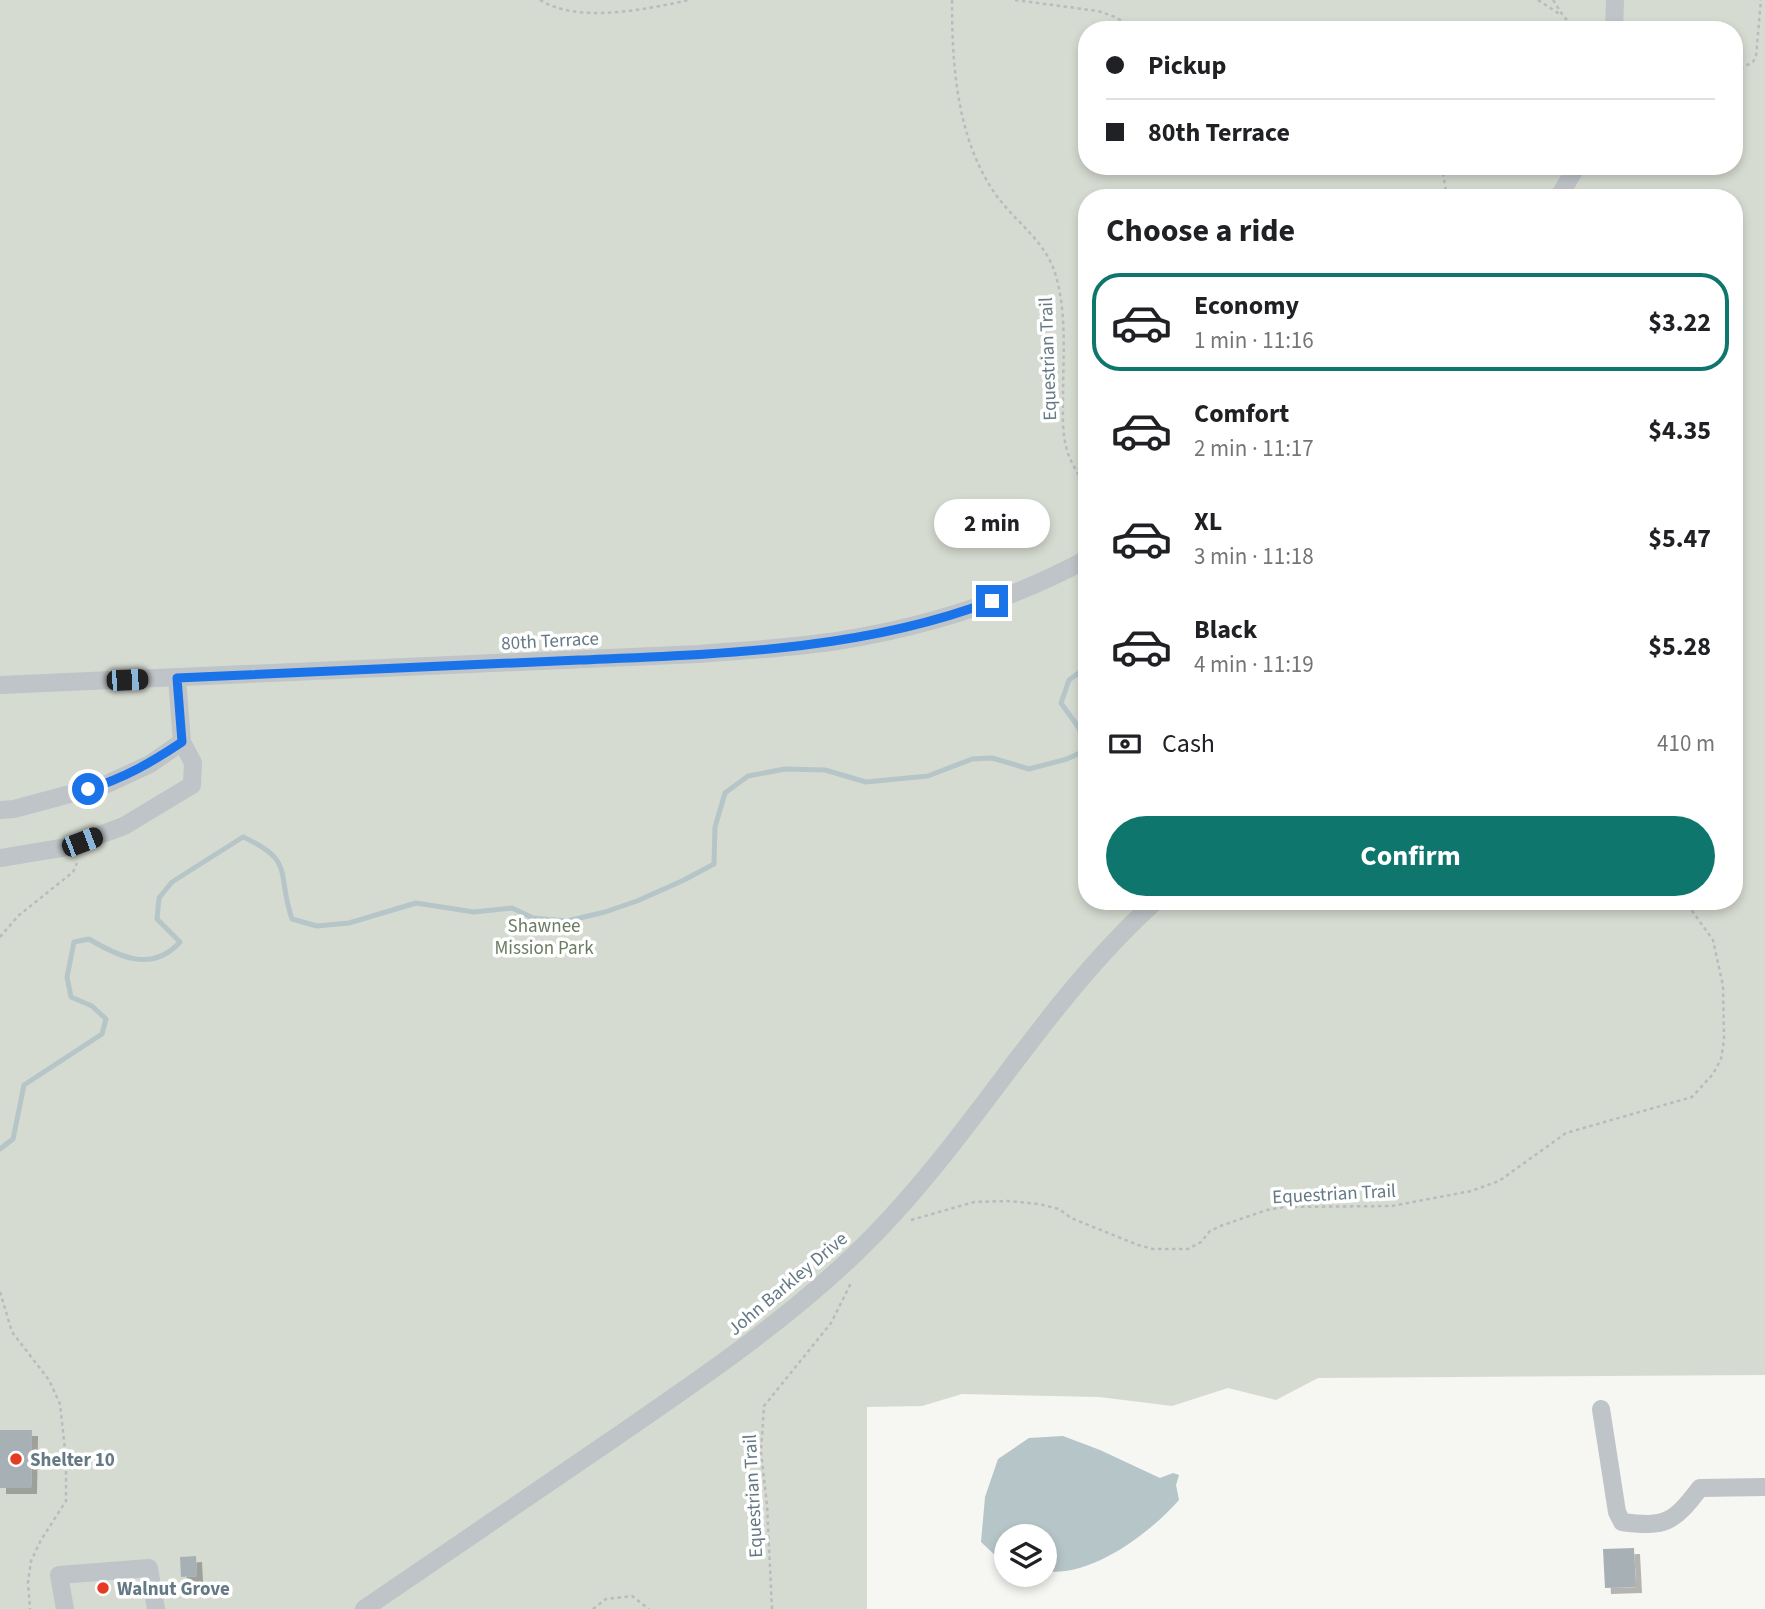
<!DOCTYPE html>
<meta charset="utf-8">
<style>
body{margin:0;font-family:"Source Sans 3",sans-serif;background:#f2f2f2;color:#202124;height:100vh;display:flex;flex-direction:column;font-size:26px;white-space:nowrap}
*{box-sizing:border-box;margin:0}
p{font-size:23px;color:#757577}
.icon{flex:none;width:38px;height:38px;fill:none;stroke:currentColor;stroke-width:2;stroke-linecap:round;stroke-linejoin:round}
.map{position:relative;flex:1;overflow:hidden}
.details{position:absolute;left:1078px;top:189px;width:665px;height:721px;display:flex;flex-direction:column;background:#fff;border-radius:28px;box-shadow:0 4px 10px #0003}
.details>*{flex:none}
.top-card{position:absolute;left:1078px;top:21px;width:665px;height:154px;border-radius:28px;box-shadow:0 4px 10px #0003;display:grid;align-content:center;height:154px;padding:0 28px;background:#fff}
.fabs{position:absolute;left:994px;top:1524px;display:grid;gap:14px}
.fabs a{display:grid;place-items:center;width:63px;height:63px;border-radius:50%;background:#fff;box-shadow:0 4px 10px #0003;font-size:35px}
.end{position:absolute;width:32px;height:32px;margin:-16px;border:9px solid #1a73e8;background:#fff;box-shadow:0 0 0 4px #fff}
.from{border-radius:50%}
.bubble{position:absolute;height:49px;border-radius:24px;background:#fff;box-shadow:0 4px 10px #0003;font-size:23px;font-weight:700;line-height:49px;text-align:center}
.car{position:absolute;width:21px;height:42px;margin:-21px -10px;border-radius:9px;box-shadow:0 0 5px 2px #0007;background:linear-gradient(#222 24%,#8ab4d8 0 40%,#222 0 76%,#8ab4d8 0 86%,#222 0)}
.top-card b{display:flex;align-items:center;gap:24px;height:66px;font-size:26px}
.top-card b+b{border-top:2px solid #e0e0e0}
.top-card i{width:18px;height:18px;background:#202124}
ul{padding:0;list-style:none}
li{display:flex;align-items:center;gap:21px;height:98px;margin:0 14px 10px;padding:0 14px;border:4px solid transparent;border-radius:28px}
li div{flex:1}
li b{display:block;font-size:26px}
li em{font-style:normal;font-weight:700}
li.current{border-color:#0f766e}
li>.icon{width:63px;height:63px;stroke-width:1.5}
h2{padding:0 28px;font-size:32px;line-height:84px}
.pay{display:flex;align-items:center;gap:18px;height:77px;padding:0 28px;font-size:26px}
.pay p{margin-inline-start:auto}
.primary-button{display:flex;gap:14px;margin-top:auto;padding:14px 28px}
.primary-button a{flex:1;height:80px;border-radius:42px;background:#0f766e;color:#fff;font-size:28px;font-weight:700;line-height:80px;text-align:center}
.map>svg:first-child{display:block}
</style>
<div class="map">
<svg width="1765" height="1609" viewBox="0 0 1765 1609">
<defs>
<filter id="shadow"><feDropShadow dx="6" dy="6" stdDeviation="0" flood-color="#0004"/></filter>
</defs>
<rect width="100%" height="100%" fill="#f6f6f2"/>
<path fill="#d6dbd1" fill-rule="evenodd" d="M0,0H1765V1375L1318,1378L1276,1400L1228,1388L1172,1406L1099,1397L962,1394L922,1406L867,1407V1609H0ZM1087,30H1734V166H1087ZM1087,198H1734V901H1087Z"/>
<path fill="#b6c5c8" d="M1063,1436L1100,1450L1160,1478L1173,1473L1179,1475L1176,1485L1179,1500C1150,1533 1091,1578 1045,1571V1536H1006V1561L998,1558L981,1542L985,1497L998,1459L1029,1438Z"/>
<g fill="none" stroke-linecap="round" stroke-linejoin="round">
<path stroke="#b6c5c8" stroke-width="5" d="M0,1149L13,1139L24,1085L102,1034L106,1019L92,1006L71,997L67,977L74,942L89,939C119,957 152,973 180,942L157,919L159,898L172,882L243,837C296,861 276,873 292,919L317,926L349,923L416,903L474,912L512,908L533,918L567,921L605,912L637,901L682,881L714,864L715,827L725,793L748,776L785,769L825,770L866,782L928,776L972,759L992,758L1029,769L1067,759L1086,750L1079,728L1061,703L1069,680L1087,667"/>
</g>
<g fill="#a7b1b5" filter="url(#shadow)">
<polygon points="0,1430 32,1430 31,1488 0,1488"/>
<polygon points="1634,1548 1636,1587 1605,1588 1603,1549"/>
<polygon points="196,1556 197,1576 181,1577 180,1557"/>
</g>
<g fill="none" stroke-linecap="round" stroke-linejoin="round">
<g stroke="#b8bcbe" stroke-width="2.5" stroke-dasharray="3.5 3.5" stroke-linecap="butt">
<path d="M540,0C579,24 647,9 689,0"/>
<path d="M952,0C952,68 957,143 999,199C1020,226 1046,242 1056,276C1067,315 1063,358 1063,398C1063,414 1062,430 1066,446C1069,461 1079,475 1087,489"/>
<polyline points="1015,0 1098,11 1115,17 1138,30"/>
<polyline points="1538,0 1561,15"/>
<polyline points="1553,0 1564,17 1578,30"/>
<polyline points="1734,72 1753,62 1756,56 1761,0"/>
<polyline points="1442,166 1447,198"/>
<polyline points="0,937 18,916 73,872 77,863"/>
<polyline points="911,1220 974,1202 1008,1201 1039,1204 1059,1209 1071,1218 1138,1245 1153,1249 1188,1249 1201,1242 1210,1231 1223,1225 1267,1210 1284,1207 1392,1206 1471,1191 1499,1181 1566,1133 1692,1097 1713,1074 1721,1059 1724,1040 1723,986 1713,940 1685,901"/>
<polyline points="0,1292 12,1332 49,1380 60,1404 66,1459 66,1501 41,1540 31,1561 28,1582 30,1609"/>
<polyline points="593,1609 606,1599 632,1596 649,1609"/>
<polyline points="772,1609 767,1505 761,1452 764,1406 831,1323 852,1281"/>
</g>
<g stroke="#bec4c7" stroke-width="18">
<polyline points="1614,30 1615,0"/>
<polyline points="1558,198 1577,166"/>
<path d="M0,685L698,654C746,650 795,648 843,640C928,626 1011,600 1087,559"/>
<polyline points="0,810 14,809 107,784 150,764 182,742"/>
<polyline points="0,858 67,847 124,826 192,785 193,763 182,742 177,678"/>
<path d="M1601,1409L1617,1512L1622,1522C1666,1528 1674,1522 1700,1488L1765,1487"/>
<polyline points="65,1609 59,1575 149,1568 156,1609"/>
<path d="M364,1609C447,1552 530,1496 613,1439C697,1381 782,1324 856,1253C968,1146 1040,1005 1156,901"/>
</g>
</g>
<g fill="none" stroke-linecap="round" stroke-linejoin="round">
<path stroke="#1a73e8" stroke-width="9" d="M88,789C123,779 152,762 182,742L177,678C311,672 445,666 579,660C718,654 861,651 992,601"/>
</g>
<g fill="#e63a22" stroke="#fff" stroke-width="2.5">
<circle cx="16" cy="1459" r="7"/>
<circle cx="103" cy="1588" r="7"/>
</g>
<g text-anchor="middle" stroke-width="7" stroke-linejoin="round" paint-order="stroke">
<g font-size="19" fill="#647984" stroke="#fff">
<text transform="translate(1047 359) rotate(-92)" y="7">Equestrian Trail</text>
<text transform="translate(550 640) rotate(-3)" y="7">80th Terrace</text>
<text transform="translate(1334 1193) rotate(-3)" y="7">Equestrian Trail</text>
<text transform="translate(787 1283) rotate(-40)" y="7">John Barkley Drive</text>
<text transform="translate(752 1496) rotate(-93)" y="7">Equestrian Trail</text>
</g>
<g font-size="19" fill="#6b7b63" stroke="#fff">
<text x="544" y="932">Shawnee<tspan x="544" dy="22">Mission Park</tspan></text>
</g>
<g font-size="19" font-weight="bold" fill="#647984" stroke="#fff" text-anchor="start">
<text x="30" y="1466">Shelter 10</text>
<text x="117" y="1595">Walnut Grove</text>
</g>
</g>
</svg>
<div class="fabs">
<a><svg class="icon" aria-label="layers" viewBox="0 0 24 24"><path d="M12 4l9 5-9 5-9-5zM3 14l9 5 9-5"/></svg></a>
</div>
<i class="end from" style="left:88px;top:789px"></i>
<i class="end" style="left:992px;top:601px"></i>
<div class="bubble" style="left:934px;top:499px;width:116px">2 min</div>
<i class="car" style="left:127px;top:680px;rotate:88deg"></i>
<i class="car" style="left:82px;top:842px;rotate:69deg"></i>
<div class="top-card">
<b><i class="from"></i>Pickup</b>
<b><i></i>80th Terrace</b>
</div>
<section class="details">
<h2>Choose a ride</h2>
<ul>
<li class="current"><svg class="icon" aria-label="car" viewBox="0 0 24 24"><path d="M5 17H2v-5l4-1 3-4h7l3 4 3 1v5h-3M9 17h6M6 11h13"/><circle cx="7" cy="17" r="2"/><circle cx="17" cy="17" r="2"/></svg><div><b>Economy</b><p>1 min · 11:16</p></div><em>$3.22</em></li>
<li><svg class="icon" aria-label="car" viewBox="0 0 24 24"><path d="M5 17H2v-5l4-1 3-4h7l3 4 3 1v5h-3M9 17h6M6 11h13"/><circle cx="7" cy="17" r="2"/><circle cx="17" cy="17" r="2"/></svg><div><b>Comfort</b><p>2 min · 11:17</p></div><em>$4.35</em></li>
<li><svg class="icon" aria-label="car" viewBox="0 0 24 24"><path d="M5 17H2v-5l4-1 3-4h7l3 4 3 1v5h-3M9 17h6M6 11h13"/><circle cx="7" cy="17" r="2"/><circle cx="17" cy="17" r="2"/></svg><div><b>XL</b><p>3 min · 11:18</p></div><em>$5.47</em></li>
<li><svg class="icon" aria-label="car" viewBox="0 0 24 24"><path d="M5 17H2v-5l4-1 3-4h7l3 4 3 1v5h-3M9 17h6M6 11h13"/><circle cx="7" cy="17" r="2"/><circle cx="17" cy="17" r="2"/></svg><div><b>Black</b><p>4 min · 11:19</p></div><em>$5.28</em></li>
</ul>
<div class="pay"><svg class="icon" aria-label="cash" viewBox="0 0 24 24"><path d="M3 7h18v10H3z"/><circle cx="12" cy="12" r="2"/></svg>Cash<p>410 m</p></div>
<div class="primary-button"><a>Confirm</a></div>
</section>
</div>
